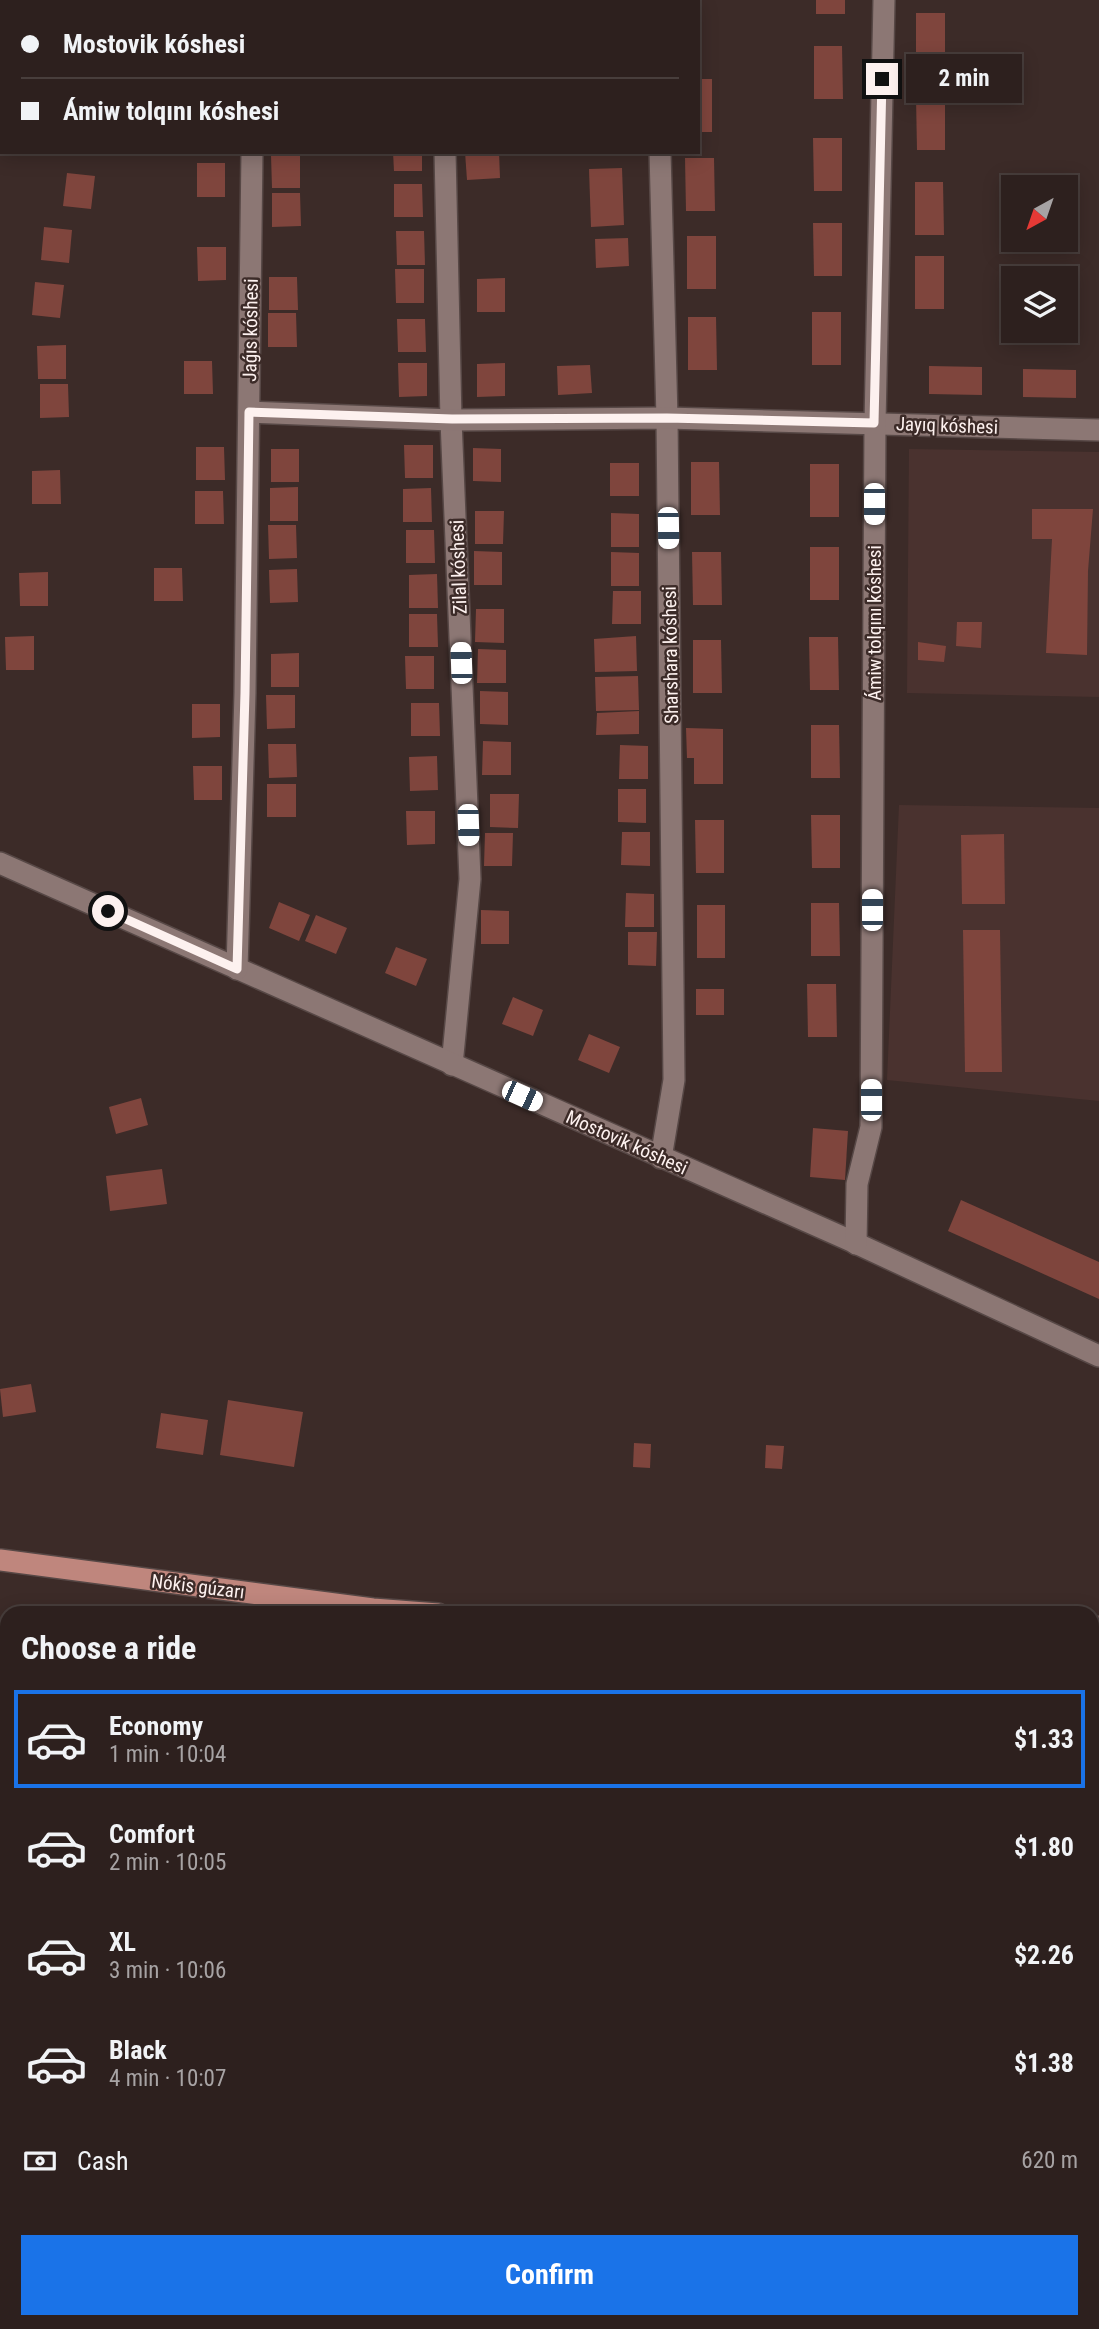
<!DOCTYPE html>
<meta charset="utf-8">
<style>
body{margin:0;font-family:"Roboto Condensed",sans-serif;background:#392d2b;color:#f1f3f6;height:100vh;display:flex;flex-direction:column;font-size:26px;white-space:nowrap}
*{box-sizing:border-box;margin:0}
p{font-size:23px;color:#a7a3a4}
.icon{flex:none;width:38px;height:38px;fill:none;stroke:currentColor;stroke-width:2;stroke-linecap:round;stroke-linejoin:round}
.map{position:relative;flex:1;overflow:hidden}
.sheet{position:absolute;left:0px;top:1606px;width:1099px;height:723px;display:flex;flex-direction:column;background:#2d201e;border-radius:21px 21px 0 0;box-shadow:0 4px 18px #0003,0 0 0 2px #483e3c}
.sheet>*{flex:none}
.banner{position:absolute;left:0px;top:0px;width:700px;height:154px;box-shadow:0 4px 18px #0003,0 0 0 2px #483e3c;display:grid;align-content:center;height:154px;padding:0 21px;background:#2d201e}
.needle{width:46px;rotate:220deg}
.tools{position:absolute;left:1001px;top:175px;display:grid;gap:14px}
.tools a{display:grid;place-items:center;width:77px;height:77px;border-radius:0px;background:#2d201e;box-shadow:0 4px 18px #0003,0 0 0 2px #483e3c;font-size:35px}
.end{position:absolute;width:32px;height:32px;margin:-16px;border:9px solid #fdf1ef;background:#111;box-shadow:0 0 0 4px #111}
.from{border-radius:50%}
.bubble{position:absolute;height:49px;border-radius:0px;background:#2d201e;box-shadow:0 4px 18px #0003,0 0 0 2px #483e3c;font-size:23px;font-weight:700;line-height:49px;text-align:center}
.car{position:absolute;width:21px;height:42px;margin:-21px -10px;border-radius:9px;box-shadow:0 0 5px 2px #0007;background:linear-gradient(#fff 24%,#345 0 40%,#fff 0 76%,#345 0 86%,#fff 0)}
.banner b{display:flex;align-items:center;gap:24px;height:66px;font-size:26px}
.banner b+b{border-top:2px solid #483e3c}
.banner i{width:18px;height:18px;background:#f1f3f6}
ul{padding:0;list-style:none}
li{display:flex;align-items:center;gap:21px;height:98px;margin:0 14px 10px;padding:0 7px;border:4px solid transparent;border-radius:0px}
li div{flex:1}
li b{display:block;font-size:26px}
li em{font-style:normal;font-weight:700}
li.on{border-color:#1a73e8}
li>.icon{width:63px;height:63px;stroke-width:1.5}
h2{padding:0 21px;font-size:32px;line-height:84px}
.pay{display:flex;align-items:center;gap:18px;height:77px;padding:0 21px;font-size:26px}
.pay p{margin-inline-start:auto}
.cta{display:flex;gap:14px;margin-top:auto;padding:14px 21px}
.cta a{flex:1;height:80px;border-radius:0px;background:#1a73e8;color:#fff;font-size:28px;font-weight:700;line-height:80px;text-align:center}
.map>svg:first-child{display:block}
</style>
<div class="map">
<svg width="1099" height="2329" viewBox="0 0 1099 2329">
<rect width="100%" height="100%" fill="#3c2b28"/>
<g fill="#4a322f">
<polygon points="909,449 1099,452 1099,697 907,693"/>
<polygon points="899,805 1099,808 1099,1101 887,1080"/>
</g>
<g fill="#7f453d">
<rect x="816" y="0" width="29" height="14"/>
<rect x="916" y="13" width="29" height="53"/>
<polygon points="814,46 842,46 843,99 814,99"/>
<rect x="698" y="79" width="14" height="53"/>
<polygon points="916,97 945,97 945,150 917,150"/>
<polygon points="813,138 842,138 842,191 814,191"/>
<polygon points="393,152 422,152 422,171 394,171"/>
<polygon points="465,152 499,152 500,178 467,180"/>
<polygon points="271,155 300,155 300,188 272,188"/>
<polygon points="685,158 714,158 715,211 686,211"/>
<rect x="197" y="163" width="28" height="34"/>
<polygon points="622,168 624,225 591,227 589,169"/>
<polygon points="67,173 95,176 91,209 63,206"/>
<polygon points="915,182 943,182 944,235 915,235"/>
<polygon points="394,184 422,184 423,217 394,217"/>
<polygon points="272,193 300,193 301,226 272,227"/>
<polygon points="813,223 842,223 842,276 814,276"/>
<polygon points="44,227 72,230 69,263 41,260"/>
<polygon points="396,231 424,231 425,265 397,265"/>
<rect x="687" y="236" width="29" height="53"/>
<polygon points="628,238 629,266 596,268 595,239"/>
<polygon points="197,247 226,247 226,280 198,281"/>
<rect x="915" y="256" width="29" height="53"/>
<polygon points="395,269 424,269 424,303 396,303"/>
<polygon points="269,277 297,277 298,310 269,310"/>
<polygon points="505,278 505,312 477,312 477,279"/>
<polygon points="35,282 64,285 60,318 32,315"/>
<rect x="812" y="312" width="29" height="53"/>
<polygon points="268,313 296,313 297,347 268,347"/>
<polygon points="688,317 716,317 717,370 688,370"/>
<polygon points="397,319 425,319 426,352 398,352"/>
<polygon points="66,345 66,379 38,379 37,346"/>
<polygon points="184,361 212,361 213,394 184,394"/>
<polygon points="398,363 427,363 427,396 399,397"/>
<polygon points="505,363 505,396 477,397 477,364"/>
<polygon points="590,365 592,393 558,395 557,366"/>
<polygon points="929,366 982,367 982,395 929,394"/>
<polygon points="1023,369 1076,370 1076,398 1023,397"/>
<polygon points="40,384 68,384 69,417 40,418"/>
<polygon points="404,445 433,445 433,478 405,478"/>
<polygon points="196,447 224,447 225,480 196,480"/>
<polygon points="473,448 501,449 501,482 473,481"/>
<rect x="271" y="449" width="28" height="33"/>
<polygon points="691,462 719,462 720,515 691,515"/>
<rect x="610" y="463" width="29" height="33"/>
<rect x="810" y="464" width="29" height="53"/>
<polygon points="60,470 61,504 32,504 32,471"/>
<polygon points="298,487 298,521 270,521 270,488"/>
<polygon points="431,488 432,522 403,522 403,489"/>
<polygon points="195,491 223,491 224,524 195,524"/>
<polygon points="1032,509 1093,509 1088,571 1087,655 1046,653 1052,539 1032,539"/>
<polygon points="475,511 504,511 503,544 475,544"/>
<polygon points="611,513 639,514 639,547 611,547"/>
<polygon points="268,525 296,525 297,558 269,559"/>
<polygon points="406,530 434,530 435,563 406,563"/>
<rect x="810" y="547" width="29" height="53"/>
<polygon points="474,551 502,552 502,585 474,585"/>
<polygon points="611,552 639,553 639,586 611,586"/>
<polygon points="692,552 721,552 722,605 693,605"/>
<polygon points="154,568 182,568 183,601 154,601"/>
<polygon points="297,569 298,602 270,603 269,570"/>
<polygon points="48,572 48,606 20,606 19,573"/>
<polygon points="437,574 438,608 409,608 409,575"/>
<polygon points="613,591 641,591 641,624 612,624"/>
<polygon points="476,609 504,609 504,643 475,642"/>
<polygon points="409,614 437,614 438,647 409,647"/>
<polygon points="957,622 982,622 981,648 956,646"/>
<polygon points="34,636 34,670 6,670 5,637"/>
<polygon points="636,636 637,671 595,672 594,639"/>
<polygon points="809,637 838,637 839,690 810,690"/>
<polygon points="693,640 721,640 722,693 693,693"/>
<polygon points="918,642 946,646 944,662 918,660"/>
<polygon points="478,649 506,650 506,683 477,683"/>
<polygon points="299,653 299,687 271,687 271,654"/>
<polygon points="405,656 434,656 434,689 406,689"/>
<polygon points="638,676 639,710 596,711 595,677"/>
<polygon points="480,691 508,692 508,725 480,724"/>
<polygon points="266,695 295,695 295,728 267,729"/>
<polygon points="411,703 439,703 440,736 411,736"/>
<polygon points="192,704 220,704 220,737 192,738"/>
<polygon points="639,711 639,734 596,735 597,713"/>
<polygon points="811,725 839,725 840,778 811,778"/>
<polygon points="686,728 723,729 723,784 694,784 694,758 687,758"/>
<polygon points="483,741 511,742 511,775 482,775"/>
<polygon points="268,744 296,744 297,777 269,778"/>
<polygon points="620,745 648,746 648,779 619,779"/>
<polygon points="437,756 438,790 410,791 409,757"/>
<polygon points="193,766 222,766 222,800 194,800"/>
<rect x="267" y="784" width="29" height="33"/>
<polygon points="618,789 646,789 646,823 618,822"/>
<polygon points="490,794 519,794 518,828 490,827"/>
<polygon points="406,811 435,811 435,844 407,845"/>
<polygon points="811,815 840,815 840,868 812,868"/>
<polygon points="695,820 724,820 724,873 696,873"/>
<polygon points="622,832 650,832 650,866 621,865"/>
<polygon points="485,833 513,833 512,866 484,866"/>
<polygon points="1004,834 1005,904 962,904 961,835"/>
<polygon points="626,893 654,894 654,927 625,927"/>
<polygon points="279,902 310,915 299,941 269,928"/>
<polygon points="811,903 839,903 840,956 811,956"/>
<rect x="697" y="905" width="28" height="53"/>
<polygon points="481,910 509,911 509,944 481,944"/>
<polygon points="316,915 347,928 336,954 305,941"/>
<polygon points="963,930 1000,930 1002,1072 965,1072"/>
<polygon points="628,932 657,932 656,966 628,965"/>
<polygon points="396,947 427,959 416,986 385,973"/>
<polygon points="807,984 836,984 837,1037 808,1037"/>
<rect x="696" y="989" width="28" height="26"/>
<polygon points="513,997 543,1010 533,1036 502,1024"/>
<polygon points="589,1034 620,1047 609,1073 578,1060"/>
<polygon points="141,1098 148,1125 116,1134 109,1107"/>
<polygon points="813,1128 848,1131 845,1180 810,1177"/>
<polygon points="162,1169 167,1204 110,1211 106,1176"/>
<polygon points="961,1200 1099,1262 1099,1299 948,1231"/>
<polygon points="31,1384 36,1412 3,1417 0,1389"/>
<polygon points="228,1400 303,1412 294,1467 220,1455"/>
<polygon points="161,1413 208,1420 203,1455 156,1448"/>
<polygon points="634,1443 651,1444 650,1468 633,1467"/>
<polygon points="766,1445 784,1446 782,1469 765,1468"/>
<polygon points="0,1635 7,1635 7,1657 0,1656"/>
<polygon points="0,2305 7,2309 7,2322 10,2322 6,2329 0,2329"/>
<polygon points="826,2322 838,2322 851,2329 823,2329"/>
<polygon points="1012,2322 1043,2322 1039,2329 1024,2329"/>
</g>
<g fill="none" stroke-linecap="round" stroke-linejoin="round">
<defs>
<g id="minor">
<polyline points="630,0 632,2"/>
<polyline points="12,2 13,0"/>
<polyline points="0,90 2,89"/>
<polyline points="0,118 2,107"/>
<polyline points="445,152 451,420 470,879 452,1065"/>
<polyline points="660,152 667,418 674,1080 661,1158"/>
<polyline points="249,412 451,420 667,418 1099,430"/>
<polyline points="0,863 849,1240 1099,1356"/>
<polyline points="237,969 245,693 252,152"/>
<polyline points="856,1244 857,1184 871,1127 875,423 884,0"/>
<polyline points="1092,1985 1099,1989"/>
<polyline points="0,2268 7,2271"/>
<polyline points="110,2322 123,2329"/>
<polyline points="917,2322 931,2329"/>
<polyline points="665,2329 669,2322"/>
</g>
<g id="major">
<polyline points="0,1560 373,1609 438,1614"/>
<polyline points="1092,1627 1099,1627"/>
</g>
</defs>
<use href="#minor" stroke="#574846" stroke-width="24"/>
<use href="#major" stroke="#574846" stroke-width="24"/>
<use href="#minor" stroke="#8c7774" stroke-width="21"/>
<use href="#major" stroke="#bf867d" stroke-width="21"/>
</g>
<g fill="none" stroke-linecap="round" stroke-linejoin="round">
<polyline stroke="#fdf1ef" stroke-width="9" points="108,911 237,969 245,693 249,412 452,419 667,418 874,423 882,79"/>
</g>
<g text-anchor="middle" stroke-width="5" stroke-linejoin="round" paint-order="stroke">
<g font-size="19" fill="#fdf1ef" stroke="#3c2b28">
<text transform="translate(250 330) rotate(-89)" y="7">Jaǵıs kóshesi</text>
<text transform="translate(947 425) rotate(2)" y="7">Jayıq kóshesi</text>
<text transform="translate(458 567) rotate(-92)" y="7">Zilal kóshesi</text>
<text transform="translate(874 623) rotate(-90)" y="7">Ámiw tolqını kóshesi</text>
<text transform="translate(670 655) rotate(-91)" y="7">Sharshara kóshesi</text>
<text transform="translate(627 1142) rotate(24)" y="7">Mostovik kóshesi</text>
<text transform="translate(198 1586) rotate(7)" y="7">Nókis gúzarı</text>
</g>
</g>
</svg>
<div class="tools">
<a><svg class="needle" viewBox="-14 -14 28 28"><path d="M0-13l5 13h-10z" fill="#e53935"/><path d="M0 13l5-13h-10z" fill="#a7a3a4"/></svg></a>
<a><svg class="icon" aria-label="layers" viewBox="0 0 24 24"><path d="M12 4l9 5-9 5-9-5zM3 14l9 5 9-5"/></svg></a>
</div>
<i class="end from" style="left:108px;top:911px"></i>
<i class="end" style="left:882px;top:79px"></i>
<div class="bubble" style="left:906px;top:54px;width:116px">2 min</div>
<i class="car" style="left:874px;top:504px;rotate:180deg"></i>
<i class="car" style="left:668px;top:528px;rotate:179deg"></i>
<i class="car" style="left:461px;top:663px;rotate:358deg"></i>
<i class="car" style="left:468px;top:825px;rotate:178deg"></i>
<i class="car" style="left:872px;top:910px;rotate:0deg"></i>
<i class="car" style="left:522px;top:1096px;rotate:114deg"></i>
<i class="car" style="left:871px;top:1100px;rotate:0deg"></i>
<div class="banner">
<b><i class="from"></i>Mostovik kóshesi</b>
<b><i></i>Ámiw tolqını kóshesi</b>
</div>
<section class="sheet">
<h2>Choose a ride</h2>
<ul>
<li class="on"><svg class="icon" aria-label="car" viewBox="0 0 24 24"><path d="M5 17H2v-5l4-1 3-4h7l3 4 3 1v5h-3M9 17h6M6 11h13"/><circle cx="7" cy="17" r="2"/><circle cx="17" cy="17" r="2"/></svg><div><b>Economy</b><p>1 min · 10:04</p></div><em>$1.33</em></li>
<li><svg class="icon" aria-label="car" viewBox="0 0 24 24"><path d="M5 17H2v-5l4-1 3-4h7l3 4 3 1v5h-3M9 17h6M6 11h13"/><circle cx="7" cy="17" r="2"/><circle cx="17" cy="17" r="2"/></svg><div><b>Comfort</b><p>2 min · 10:05</p></div><em>$1.80</em></li>
<li><svg class="icon" aria-label="car" viewBox="0 0 24 24"><path d="M5 17H2v-5l4-1 3-4h7l3 4 3 1v5h-3M9 17h6M6 11h13"/><circle cx="7" cy="17" r="2"/><circle cx="17" cy="17" r="2"/></svg><div><b>XL</b><p>3 min · 10:06</p></div><em>$2.26</em></li>
<li><svg class="icon" aria-label="car" viewBox="0 0 24 24"><path d="M5 17H2v-5l4-1 3-4h7l3 4 3 1v5h-3M9 17h6M6 11h13"/><circle cx="7" cy="17" r="2"/><circle cx="17" cy="17" r="2"/></svg><div><b>Black</b><p>4 min · 10:07</p></div><em>$1.38</em></li>
</ul>
<div class="pay"><svg class="icon" aria-label="cash" viewBox="0 0 24 24"><path d="M3 7h18v10H3z"/><circle cx="12" cy="12" r="2"/></svg>Cash<p>620 m</p></div>
<div class="cta"><a>Confirm</a></div>
</section>
</div>
